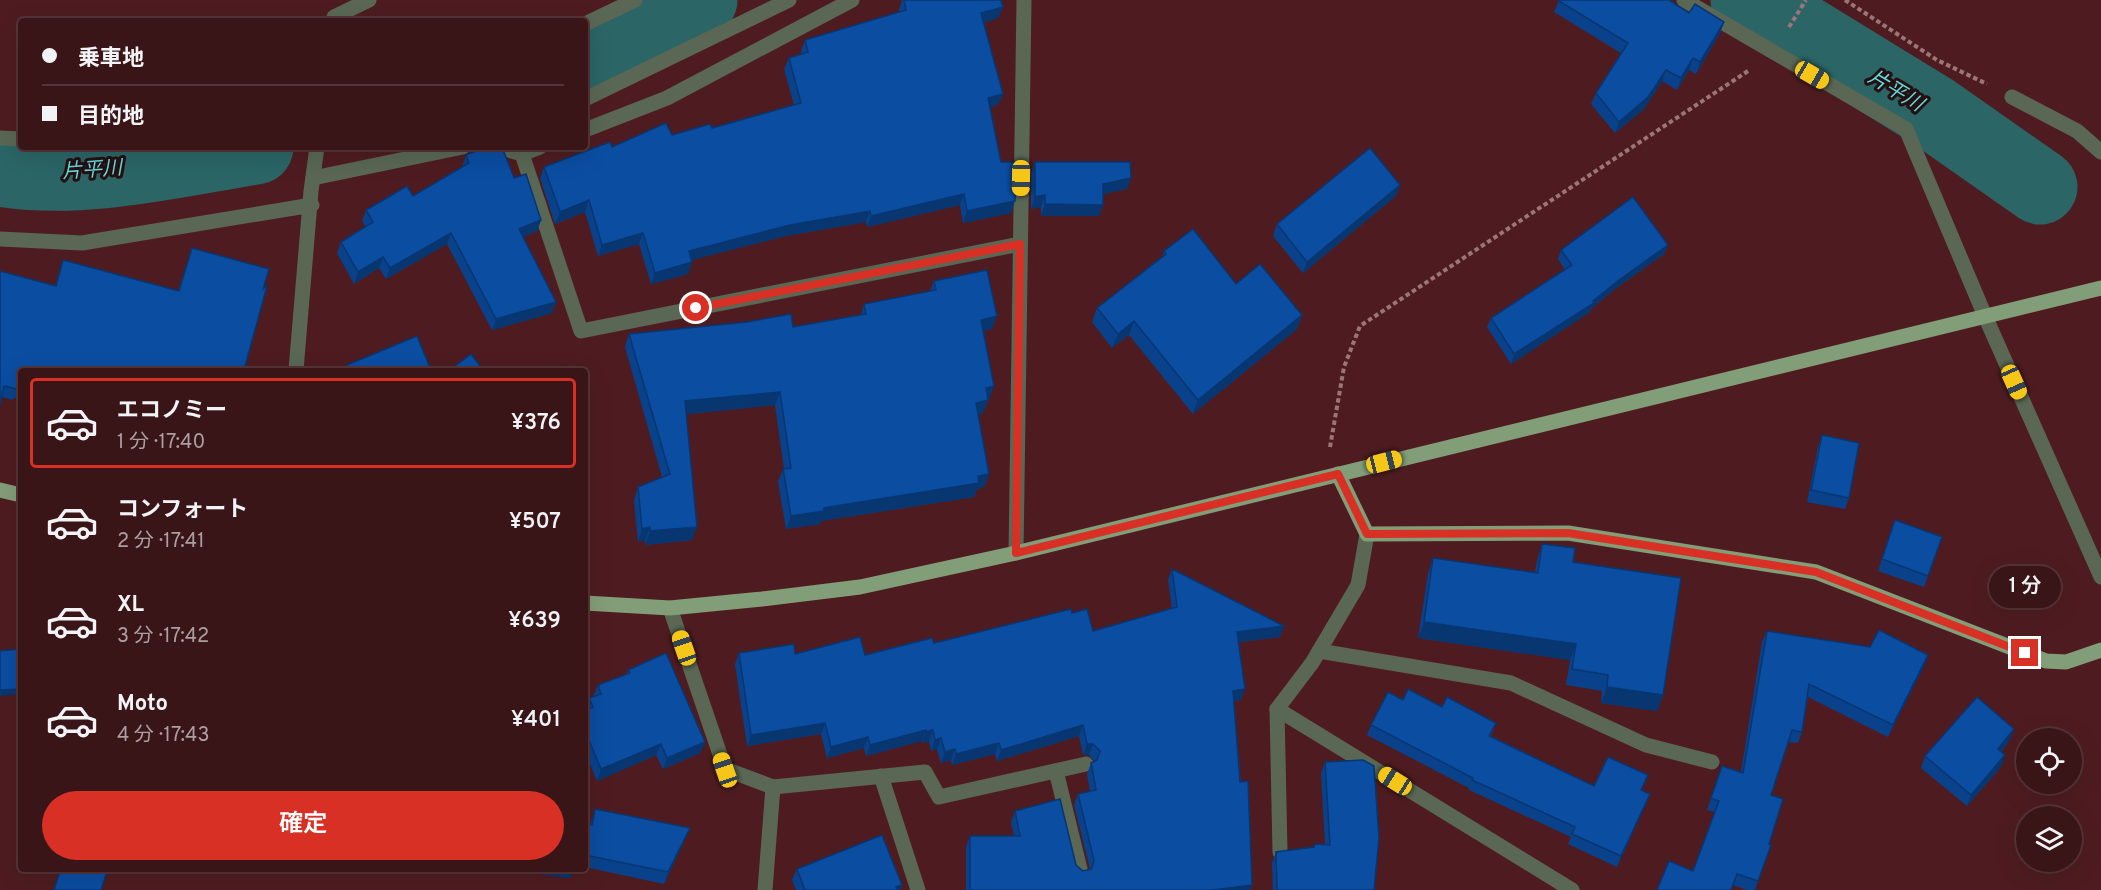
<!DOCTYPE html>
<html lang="ja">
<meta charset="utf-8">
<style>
body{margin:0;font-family:Overpass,"Noto Sans JP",sans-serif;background:#452225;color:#f1f3f6;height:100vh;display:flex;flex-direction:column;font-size:22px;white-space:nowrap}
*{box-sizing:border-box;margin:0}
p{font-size:20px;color:#ab9fa2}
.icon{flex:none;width:33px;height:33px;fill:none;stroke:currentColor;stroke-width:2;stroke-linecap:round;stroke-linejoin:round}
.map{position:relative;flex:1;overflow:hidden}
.details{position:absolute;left:18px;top:368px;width:570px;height:504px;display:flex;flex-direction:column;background:#3a1518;border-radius:6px;box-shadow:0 6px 24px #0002,0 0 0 2px #543437}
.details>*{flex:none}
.top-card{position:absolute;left:18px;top:18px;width:570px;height:132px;border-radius:6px;box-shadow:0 6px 24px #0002,0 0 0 2px #543437;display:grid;align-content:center;height:132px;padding:0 24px;background:#3a1518}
.tools{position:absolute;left:2016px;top:728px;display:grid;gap:12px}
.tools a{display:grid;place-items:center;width:66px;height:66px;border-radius:50%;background:#3a1518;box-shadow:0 6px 24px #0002,0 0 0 2px #543437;font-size:30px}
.end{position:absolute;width:27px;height:27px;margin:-14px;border:8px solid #d93025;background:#fff;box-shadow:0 0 0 3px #fff}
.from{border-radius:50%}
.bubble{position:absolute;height:42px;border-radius:21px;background:#3a1518;box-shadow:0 6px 24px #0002,0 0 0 2px #543437;font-size:20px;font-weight:600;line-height:42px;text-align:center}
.car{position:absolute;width:18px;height:36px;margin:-18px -9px;border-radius:8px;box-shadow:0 0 4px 2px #0007;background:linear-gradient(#f5c518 24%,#345 0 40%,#f5c518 0 76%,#345 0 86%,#f5c518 0)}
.top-card b{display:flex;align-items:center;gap:21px;height:57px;font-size:22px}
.top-card b+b{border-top:2px solid #543437}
.top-card i{width:15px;height:15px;background:#f1f3f6}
ul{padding:10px 0 0;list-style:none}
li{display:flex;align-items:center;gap:18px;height:90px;margin:0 12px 9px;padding:0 12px;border:3px solid transparent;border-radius:6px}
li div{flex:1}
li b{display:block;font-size:22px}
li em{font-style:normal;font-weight:600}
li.on{border-color:#d93025}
li>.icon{width:54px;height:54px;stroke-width:1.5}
.action{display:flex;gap:12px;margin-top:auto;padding:12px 24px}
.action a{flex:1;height:69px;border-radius:36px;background:#d93025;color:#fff;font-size:24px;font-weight:600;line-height:69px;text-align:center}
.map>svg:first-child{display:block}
</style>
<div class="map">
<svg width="2101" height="890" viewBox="0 0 2101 890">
<rect width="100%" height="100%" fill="#4e1c20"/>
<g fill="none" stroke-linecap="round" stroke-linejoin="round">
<g stroke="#2b6566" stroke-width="75">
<polyline points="1748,0 1775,15 1933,112 2040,187"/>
<polyline points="585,60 700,0"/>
<path d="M0,169C82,183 174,160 256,147"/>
</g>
<g stroke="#9b7678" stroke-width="4" stroke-dasharray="4.5 3" stroke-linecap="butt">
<polyline points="1845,0 1937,60 1987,84"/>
<polyline points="1789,27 1806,0"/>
<polyline points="1330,447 1344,367 1360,326 1748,71"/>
</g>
<g stroke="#596754" stroke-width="15">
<polyline points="1684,0 1906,129 1985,316 2101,577"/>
<polyline points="333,21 334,17 369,0"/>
<polyline points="585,24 635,0"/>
<polyline points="2012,97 2077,131 2101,152"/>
<polyline points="585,99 789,0"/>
<polyline points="585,130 667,98 852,0"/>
<polyline points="0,138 21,139"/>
<polyline points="498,147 522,154"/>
<polyline points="540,147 522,154 581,331 1020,244"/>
<polyline points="313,178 463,147"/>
<polyline points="0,239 82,243 312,205"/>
<polyline points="296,370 311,191 317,147"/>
<polyline points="1016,553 1024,0"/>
<polyline points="670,608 725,769 773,787 925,772 939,797 1086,764"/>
<polyline points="1319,651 1511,683 1646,745 1712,762"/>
<polyline points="1277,709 1572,890"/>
<polyline points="1056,771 1081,873"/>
<polyline points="881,776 918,890"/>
<polyline points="1280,852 1277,709 1312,663 1358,585 1367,534"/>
<polyline points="765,890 773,787"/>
</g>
<g stroke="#829e78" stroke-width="15">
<polyline points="1338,474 1367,534 1568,533 1816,572 2046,661 2066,662 2101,650"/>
<polyline points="0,490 21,495"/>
<polyline points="585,603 670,608 762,599 860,587 1016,553 2101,288"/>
</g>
</g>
<g fill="#09428a">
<polygon points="902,0 1001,0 1003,7 998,18 983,23 998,105 990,107 1011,213 963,223 960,205 867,227 866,222 786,236 691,260 692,262 688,274 651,284 639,244 598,256 585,212 555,224 540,178 544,167 612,147 712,128 794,105 784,69 789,58 802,54 801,51 805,40 900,12 899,10"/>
<polygon points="1559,0 1689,13 1724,22 1720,33 1696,74 1689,70 1677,90 1662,81 1644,109 1615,133 1591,104 1596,93 1621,53 1554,12"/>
<polygon points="466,155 514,178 541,220 537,231 523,237 552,313 492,330 447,244 386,279 379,268 354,284 337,253 341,242 366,227 362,221 366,210 413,196 462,167"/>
<polygon points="1035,162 1131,178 1127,189 1103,194 1099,216 1041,216 1041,207 1031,209 1031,173"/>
<polygon points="1400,185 1396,196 1303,273 1273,236 1277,224"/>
<polygon points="1668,245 1664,254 1615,289 1592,308 1590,312 1511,364 1487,327 1491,318 1565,270 1558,259 1561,250"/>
<polygon points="192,248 263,289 244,370 21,370 21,399 14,398 13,400 2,397 0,406 0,271 55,286 63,260 178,291"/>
<polygon points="1164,251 1302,315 1297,329 1193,414 1129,335 1112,348 1092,322 1097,308 1162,257"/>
<polygon points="934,281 992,329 984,331 994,386 983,413 978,414 989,474 984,487 977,489 974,497 821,521 820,524 786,529 778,482 783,469 784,469 775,405 686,414 692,540 645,545 645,540 638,542 634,500 638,487 662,477 625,347 629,334 793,327 861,315 864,304 930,291"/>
<polygon points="1822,435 1849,498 1845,509 1807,502 1818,447"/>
<polygon points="1895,520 1942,537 1924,587 1878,571"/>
<polygon points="1542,544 1573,562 1663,695 1657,711 1601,703 1602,691 1566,685 1570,660 1418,638 1428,574 1433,558 1535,572 1537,560"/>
<polygon points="1172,569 1280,637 1239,642 1241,700 1234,701 1250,890 966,890 966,847 970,836 1014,836 1011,822 1015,811 1083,871 1090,869 1074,805 1078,794 1090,791 1087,774 1091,763 1094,761 1089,755 1083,755 1079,736 997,761 995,754 952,765 951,760 941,763 937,749 931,751 929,741 922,743 922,741 866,756 864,748 827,758 821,734 747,746 735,664 739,653 865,655 934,643 1072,613 1093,631 1172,608 1168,580"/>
<polygon points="1767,631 1870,647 1928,655 1924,666 1888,737 1808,697 1802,732 1798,743 1788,742 1771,795 1758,881 1755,890 1747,890 1733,885 1731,890 1657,890 1693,871 1715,812 1707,810 1722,766 1741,772 1762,642"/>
<polygon points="628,670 705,742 700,753 663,769 656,755 597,781 585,752 585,710 589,698 593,697 598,685 627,674"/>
<polygon points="1403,700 1442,707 1496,723 1491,736 1594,786 1642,790 1650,794 1646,804 1617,867 1568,844 1571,837 1469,790 1469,788 1367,735 1371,725"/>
<polygon points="2010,740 2001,752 2001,767 1967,806 1921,768 1925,756"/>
<polygon points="1325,762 1374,890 1273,890 1272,863 1276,852 1313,847 1315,844 1325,844 1321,773"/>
<polygon points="595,809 685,839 664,884 585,867 585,824 590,825"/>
<polygon points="797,869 902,885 900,890 796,890 792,880"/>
</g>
<g fill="#083671">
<polygon points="1003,7 998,18 976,25 981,13"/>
<polygon points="1724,22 1720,33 1696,74 1700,62"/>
<polygon points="1693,58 1689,70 1677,90 1681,78"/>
<polygon points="1666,70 1662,81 1644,109 1615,133 1619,122"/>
<polygon points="1003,94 998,105 984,109 988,98"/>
<polygon points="1131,178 1127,189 1099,195 1103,184"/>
<polygon points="1400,185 1396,196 1303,273 1307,262"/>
<polygon points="964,194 960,205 867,227 871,216"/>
<polygon points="1045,195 1041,207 1031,209 1035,197"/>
<polygon points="589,200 585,212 555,224 560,212"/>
<polygon points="1015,201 1011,213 963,223 967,211"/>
<polygon points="1045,204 1103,205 1099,216 1041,216"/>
<polygon points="870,211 866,222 786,236 684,262 689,251 790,225"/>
<polygon points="541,220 537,231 515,240 519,229"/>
<polygon points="451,233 447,244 386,279 390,268"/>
<polygon points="643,233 639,244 598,256 602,245"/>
<polygon points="1668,245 1664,254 1615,289 1592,308 1590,312 1511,364 1514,354 1593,301 1619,280"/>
<polygon points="383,257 379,268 354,284 358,272"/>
<polygon points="692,262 688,274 651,284 655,273"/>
<polygon points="556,302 552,313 492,330 496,319"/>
<polygon points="1302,315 1297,329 1193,414 1198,400"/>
<polygon points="997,316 992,329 977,333 981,320"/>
<polygon points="1134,321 1129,335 1112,348 1118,334"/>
<polygon points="994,386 989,400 981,401 986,388"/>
<polygon points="780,392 775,405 680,415 685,401"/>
<polygon points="988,400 983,413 971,416 976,403"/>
<polygon points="989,474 984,487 977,489 974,497 821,521 820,524 786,529 791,516 824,508"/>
<polygon points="650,527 645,540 638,542 642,529"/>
<polygon points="697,527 692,540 645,545 650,531"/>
<polygon points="1424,622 1576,644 1570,660 1418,638"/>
<polygon points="1284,626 1280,637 1233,643 1237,632"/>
<polygon points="1928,655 1924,666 1888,737 1893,725"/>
<polygon points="1607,687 1663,695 1657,711 1601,703"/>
<polygon points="21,689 21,694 0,696 0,690"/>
<polygon points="1245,689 1241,700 1229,702 1233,691"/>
<polygon points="825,723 821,734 747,746 751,735"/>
<polygon points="1083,725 1079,736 997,761 1001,750"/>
<polygon points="2014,729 2010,740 1993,760 1998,749"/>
<polygon points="926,730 922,741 866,756 870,745"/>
<polygon points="933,730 929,741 922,743 926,732"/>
<polygon points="868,737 864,748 827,758 831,747"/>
<polygon points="941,738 937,749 931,751 935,740"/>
<polygon points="705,742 700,753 663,769 667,758"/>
<polygon points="999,743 995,754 952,765 956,754"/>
<polygon points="661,744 656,755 597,781 601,769"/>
<polygon points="1087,744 1093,744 1089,755 1083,755"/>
<polygon points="955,749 951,760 941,763 945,752"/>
<polygon points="2005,755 2001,767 1967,806 1971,795"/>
<polygon points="1650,794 1646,804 1617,867 1621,856"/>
<polygon points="690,828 685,839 664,884 668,872"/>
<polygon points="506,868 574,868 570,878 505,870"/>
<polygon points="902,885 900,890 895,890 896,887"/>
<polygon points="1252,885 1250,890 1213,890"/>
</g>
<g fill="#0b4da1" stroke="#083671" stroke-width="1.5">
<polygon points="904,0 1001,0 1003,7 981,13 1003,94 988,98 1001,162 1016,162 1015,201 967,211 964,194 871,216 870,211 790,225 689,251 692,262 655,273 643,233 602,245 589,200 560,212 544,167 610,142 612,147 666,123 672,135 710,124 712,128 801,103 789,58 808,52 805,40 906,10"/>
<polygon points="1559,0 1669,0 1689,13 1695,4 1724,22 1700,62 1693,58 1681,78 1666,70 1648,97 1619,122 1596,93 1628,43 1559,1"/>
<polygon points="488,147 502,147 514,178 526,174 541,220 519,229 556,302 496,319 451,233 390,268 383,257 358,272 341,242 373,222 366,210 407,186 413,196 469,163 466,155"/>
<polygon points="1370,148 1400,185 1307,262 1277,224"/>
<polygon points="1035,162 1130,162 1131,178 1103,184 1103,205 1045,204 1045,195 1035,197"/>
<polygon points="1633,197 1668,245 1619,280 1593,301 1594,303 1514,354 1491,318 1572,265 1561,250"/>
<polygon points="1193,229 1236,284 1260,264 1302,315 1198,400 1134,321 1118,334 1097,308 1166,254 1164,251"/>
<polygon points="192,248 269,269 263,289 267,286 244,370 21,370 21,388 17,387 17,389 4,386 0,405 0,271 56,286 63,260 179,291"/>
<polygon points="987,270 997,316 981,320 994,386 986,388 988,400 976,403 989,474 978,476 979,483 824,508 824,511 791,516 783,469 791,468 780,392 685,401 697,527 650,531 650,527 642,529 638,487 670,474 629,334 747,322 791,314 793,327 866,314 864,304 936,290 934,281"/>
<polygon points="417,336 431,370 349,370 347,365"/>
<polygon points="471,354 483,370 450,370"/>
<polygon points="1822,435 1859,443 1849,498 1811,490"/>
<polygon points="1895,520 1942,537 1928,576 1882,559"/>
<polygon points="1542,544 1575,548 1573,562 1681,578 1663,695 1607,687 1608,675 1572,669 1576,644 1424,622 1433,558 1538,573"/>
<polygon points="1172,569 1284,626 1237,632 1245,689 1233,691 1240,782 1248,781 1252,885 1213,890 970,890 970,836 1020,836 1015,811 1060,799 1076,865 1083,871 1092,869 1094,860 1078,794 1096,790 1091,763 1097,760 1100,751 1093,744 1087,744 1083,725 1001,750 999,743 956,754 955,749 945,752 941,738 935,740 933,730 926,732 926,730 870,745 868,737 831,747 825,723 751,735 739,653 794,644 795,654 860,637 865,655 932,638 934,643 1071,609 1072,613 1087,609 1093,631 1177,607"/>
<polygon points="1879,630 1928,655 1893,725 1809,684 1802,732 1792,730 1771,795 1783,799 1769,844 1771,845 1758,881 1737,874 1731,890 1657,890 1669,861 1693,871 1719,801 1711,798 1722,766 1743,773 1767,631 1870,647"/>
<polygon points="21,649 21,689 0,690 0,651"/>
<polygon points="666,653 705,742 667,758 661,744 601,769 585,731 585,710 593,707 589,698 601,694 598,685 630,673 628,670"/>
<polygon points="1408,689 1442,707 1447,697 1496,723 1489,736 1594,786 1608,757 1648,775 1641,790 1650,794 1621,856 1572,834 1575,827 1472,780 1473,778 1371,725 1388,692 1403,700"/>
<polygon points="1977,697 2014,729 1998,749 2005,755 1971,795 1925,756"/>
<polygon points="1363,760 1374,766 1379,838 1374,890 1277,890 1276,852 1314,847 1315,844 1330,845 1325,762"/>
<polygon points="595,809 690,828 668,872 585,855 585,824 592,825"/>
<polygon points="882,835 902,885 896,887 898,890 805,890 797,869"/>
<polygon points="61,868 108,868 101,890 54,890"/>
</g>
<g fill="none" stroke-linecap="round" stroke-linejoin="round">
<polyline stroke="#d93025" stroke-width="8" points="696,308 1020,244 1016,553 1338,474 1367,534 1568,533 1816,572 2025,653"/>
</g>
<g text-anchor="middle" stroke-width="6" stroke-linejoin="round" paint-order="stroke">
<g font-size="20" font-style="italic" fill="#61dbde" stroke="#260f10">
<text transform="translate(1896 90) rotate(31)" y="7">片平川</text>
<text transform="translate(92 169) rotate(-4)" y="7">片平川</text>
</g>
</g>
</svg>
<div class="tools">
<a><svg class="icon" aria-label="locate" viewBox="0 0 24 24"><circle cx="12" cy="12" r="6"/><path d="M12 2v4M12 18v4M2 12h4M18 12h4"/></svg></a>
<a><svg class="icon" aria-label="layers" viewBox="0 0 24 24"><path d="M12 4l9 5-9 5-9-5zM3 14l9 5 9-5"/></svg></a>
</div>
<i class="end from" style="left:696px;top:308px"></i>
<i class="end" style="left:2025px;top:653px"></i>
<div class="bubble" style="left:1989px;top:566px;width:72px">1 分</div>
<i class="car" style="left:1812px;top:75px;rotate:120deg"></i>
<i class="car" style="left:1021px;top:178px;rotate:181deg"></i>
<i class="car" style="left:2014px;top:382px;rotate:156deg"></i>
<i class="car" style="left:1384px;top:462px;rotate:76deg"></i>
<i class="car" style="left:684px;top:648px;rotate:341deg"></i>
<i class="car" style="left:725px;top:770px;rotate:341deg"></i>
<i class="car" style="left:1395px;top:781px;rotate:302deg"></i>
<div class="top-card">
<b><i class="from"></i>乗車地</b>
<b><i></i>目的地</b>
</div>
<section class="details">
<ul>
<li class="on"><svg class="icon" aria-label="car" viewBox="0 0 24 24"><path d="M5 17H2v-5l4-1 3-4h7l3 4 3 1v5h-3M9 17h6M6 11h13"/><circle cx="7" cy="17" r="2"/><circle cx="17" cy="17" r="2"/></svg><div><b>エコノミー</b><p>1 分 · 17:40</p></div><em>¥376</em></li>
<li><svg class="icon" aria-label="car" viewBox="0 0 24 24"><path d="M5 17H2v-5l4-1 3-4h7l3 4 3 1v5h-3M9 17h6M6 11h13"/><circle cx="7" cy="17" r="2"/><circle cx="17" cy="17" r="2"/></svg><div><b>コンフォート</b><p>2 分 · 17:41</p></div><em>¥507</em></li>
<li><svg class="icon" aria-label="car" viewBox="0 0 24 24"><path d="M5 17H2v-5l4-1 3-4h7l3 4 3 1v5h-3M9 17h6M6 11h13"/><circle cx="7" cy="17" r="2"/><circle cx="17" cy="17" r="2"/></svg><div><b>XL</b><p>3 分 · 17:42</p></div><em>¥639</em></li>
<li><svg class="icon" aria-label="car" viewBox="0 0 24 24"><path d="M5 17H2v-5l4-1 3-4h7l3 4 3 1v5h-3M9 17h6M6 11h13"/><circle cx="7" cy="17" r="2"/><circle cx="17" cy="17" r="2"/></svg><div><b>Moto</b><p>4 分 · 17:43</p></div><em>¥401</em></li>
</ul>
<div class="action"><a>確定</a></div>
</section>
</div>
